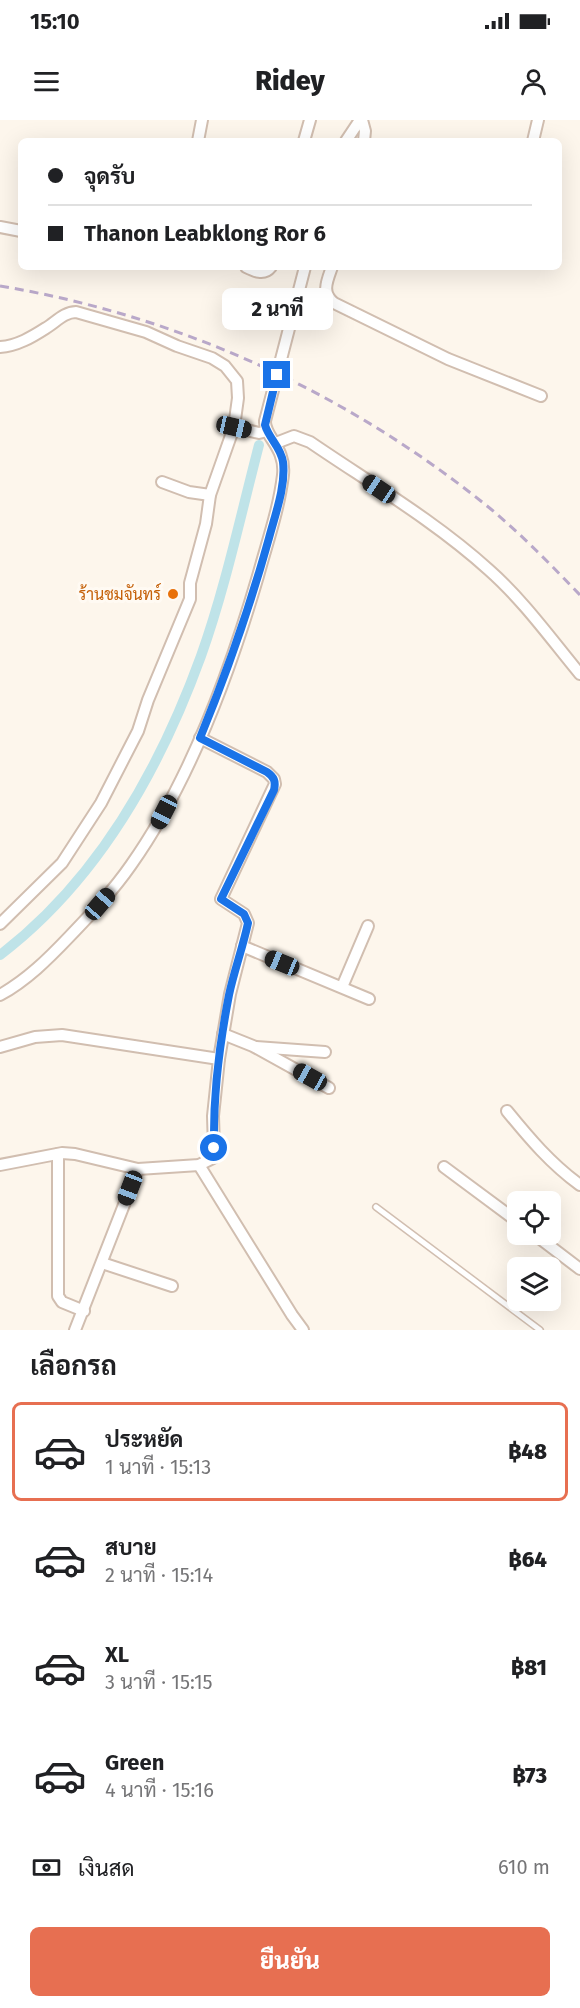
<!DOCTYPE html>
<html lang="th">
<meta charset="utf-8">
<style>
body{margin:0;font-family:"Fira Sans",Sarabun,sans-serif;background:#f6f6f6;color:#202124;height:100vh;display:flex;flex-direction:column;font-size:22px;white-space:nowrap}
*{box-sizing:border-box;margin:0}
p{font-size:20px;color:#757577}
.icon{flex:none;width:33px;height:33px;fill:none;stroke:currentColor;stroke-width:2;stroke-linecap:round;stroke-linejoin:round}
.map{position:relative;height:1210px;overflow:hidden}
.side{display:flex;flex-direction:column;background:#fff;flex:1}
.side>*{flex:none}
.top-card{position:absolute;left:18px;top:18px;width:544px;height:132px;border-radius:9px;box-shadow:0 6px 24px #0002;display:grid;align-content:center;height:132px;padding:0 30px;background:#fff}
.controls{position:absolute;left:507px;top:1071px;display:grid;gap:12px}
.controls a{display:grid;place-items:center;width:54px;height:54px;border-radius:9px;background:#fff;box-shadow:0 6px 24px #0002;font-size:30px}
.end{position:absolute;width:27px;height:27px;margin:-14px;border:8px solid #1a73e8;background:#fff;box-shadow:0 0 0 3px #fff}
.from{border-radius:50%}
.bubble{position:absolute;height:42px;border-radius:9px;background:#fff;box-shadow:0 6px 24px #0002;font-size:20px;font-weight:800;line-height:42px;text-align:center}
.car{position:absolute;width:18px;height:36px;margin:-18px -9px;border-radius:8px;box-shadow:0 0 4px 2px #0007;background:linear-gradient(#222 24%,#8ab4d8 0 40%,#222 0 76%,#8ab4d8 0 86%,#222 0)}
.top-card b{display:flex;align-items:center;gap:21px;height:57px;font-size:22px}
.top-card b+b{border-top:2px solid #e0e0e0}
.top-card i{width:15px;height:15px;background:#202124}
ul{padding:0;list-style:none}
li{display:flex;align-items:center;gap:18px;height:99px;margin:0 12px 9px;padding:0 18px;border:3px solid transparent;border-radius:9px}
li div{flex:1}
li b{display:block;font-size:22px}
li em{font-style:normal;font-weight:800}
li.current{border-color:#e76f51}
li>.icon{width:54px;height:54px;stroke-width:1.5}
h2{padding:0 30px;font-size:27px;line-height:72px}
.pay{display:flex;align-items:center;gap:15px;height:66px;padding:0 30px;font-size:22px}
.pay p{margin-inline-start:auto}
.action{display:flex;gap:12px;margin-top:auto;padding:12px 30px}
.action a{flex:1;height:69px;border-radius:9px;background:#e76f51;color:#fff;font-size:24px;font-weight:800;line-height:69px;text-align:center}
.status{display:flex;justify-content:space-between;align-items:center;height:42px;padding:0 30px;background:#fff;direction:ltr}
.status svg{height:16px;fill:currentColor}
header{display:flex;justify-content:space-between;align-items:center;height:78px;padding:0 30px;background:#fff;font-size:27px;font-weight:800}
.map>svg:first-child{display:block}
</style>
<div class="status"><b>15:10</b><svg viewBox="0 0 49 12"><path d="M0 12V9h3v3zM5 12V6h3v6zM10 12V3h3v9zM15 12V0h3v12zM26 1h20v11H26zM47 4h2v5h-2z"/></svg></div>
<header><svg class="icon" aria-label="menu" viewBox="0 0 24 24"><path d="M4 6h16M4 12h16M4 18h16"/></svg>Ridey<svg class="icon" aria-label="person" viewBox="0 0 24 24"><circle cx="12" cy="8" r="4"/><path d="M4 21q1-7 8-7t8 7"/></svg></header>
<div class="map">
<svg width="580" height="1210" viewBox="0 0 580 1210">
<rect width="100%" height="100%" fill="#fdf6ec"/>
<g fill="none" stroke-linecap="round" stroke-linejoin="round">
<path stroke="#bfe3e8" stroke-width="10" d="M0,835C97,761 160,649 201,536C225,469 241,394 259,325"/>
<defs>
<polyline id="lane" points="376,1087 540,1210"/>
<g id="street">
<polyline points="362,0 365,11 364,21"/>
<polyline points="198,21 202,0"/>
<polyline points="304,21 310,0"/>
<polyline points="346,21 360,0"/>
<polyline points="533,21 538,0"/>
<polyline points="0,107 21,111"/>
<path d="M246,147C254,151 264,156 271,147"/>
<path d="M332,147C327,161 321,173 334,183L448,239L541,276"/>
<path d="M0,227C17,226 32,217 46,208C56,202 64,192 76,192L146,212L177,226L212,238L225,246L237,261L238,278L234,307L210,375L206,404L190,463V479L148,580L138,611L101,683L62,743L0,804"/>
<polyline points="234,307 259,313 267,311"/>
<path d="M276,323L294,316L310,322C370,363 435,401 489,450C523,480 551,519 580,554"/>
<polyline points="162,362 189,372 210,375"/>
<polyline points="242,826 369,879"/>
<polyline points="342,867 368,806"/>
<path d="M0,875C27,860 48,839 69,817C91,794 113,771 131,745C189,663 230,552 258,456C267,423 279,389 283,355C286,327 264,317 265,301L305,147"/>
<polyline points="223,914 253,926 329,968"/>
<polyline points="0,927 35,917 62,915 219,939"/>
<polyline points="256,927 325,932"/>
<path d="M507,991C529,1018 551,1044 580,1065"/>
<polyline points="58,1034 58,1176 62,1182 84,1191"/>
<polyline points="0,1045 62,1033 75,1034 138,1049 199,1045 213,1038 214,1028 213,996 219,939 230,874 248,803 244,794 221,779 275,664 274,659 267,652 200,618"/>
<polyline points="199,1045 292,1195 303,1210"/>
<polyline points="444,1047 518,1102"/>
<polyline points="534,1114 580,1149"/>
<polyline points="102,1143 172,1166"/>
<polyline points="75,1210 138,1049"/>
</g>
</defs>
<use href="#lane" stroke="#d1beb0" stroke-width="8"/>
<use href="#street" stroke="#d1beb0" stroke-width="14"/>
<use href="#lane" stroke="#fff" stroke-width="5"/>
<use href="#street" stroke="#fff" stroke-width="10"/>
<path stroke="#b9a8c9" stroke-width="3" stroke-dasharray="9 6" stroke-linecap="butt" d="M0,166C181,196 350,274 492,390C523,416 552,446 580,475"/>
</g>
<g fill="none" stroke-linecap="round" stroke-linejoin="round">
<path stroke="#1a73e8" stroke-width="8" d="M214,1028C213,977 219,926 229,875C234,851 243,827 248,803L244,794L221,779L274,670C276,661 274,657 267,652L200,618C227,552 250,487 269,418C275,395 286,366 283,342C281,327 269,319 265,305L277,255"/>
</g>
<circle fill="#e8710a" stroke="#fffaf3" stroke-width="2" cx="173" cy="474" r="6"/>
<g text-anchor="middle" stroke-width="6" stroke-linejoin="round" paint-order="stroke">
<g font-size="16" fill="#c56008" stroke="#fffaf3" text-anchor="end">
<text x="161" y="480">ร้านชมจันทร์</text>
</g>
</g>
</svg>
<div class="controls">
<a><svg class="icon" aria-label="locate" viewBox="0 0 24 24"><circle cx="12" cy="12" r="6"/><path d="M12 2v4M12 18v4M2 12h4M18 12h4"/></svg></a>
<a><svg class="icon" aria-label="layers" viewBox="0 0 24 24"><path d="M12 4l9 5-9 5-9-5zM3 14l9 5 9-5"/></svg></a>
</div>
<i class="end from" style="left:214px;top:1028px"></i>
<i class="end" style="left:277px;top:255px"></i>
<div class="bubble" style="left:222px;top:168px;width:111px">2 นาที</div>
<i class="car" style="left:234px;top:307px;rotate:103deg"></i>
<i class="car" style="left:379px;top:369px;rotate:304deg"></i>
<i class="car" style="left:164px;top:692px;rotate:207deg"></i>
<i class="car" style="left:100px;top:784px;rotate:41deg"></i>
<i class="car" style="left:282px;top:843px;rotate:292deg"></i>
<i class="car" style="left:310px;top:957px;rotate:299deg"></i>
<i class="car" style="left:130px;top:1068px;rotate:201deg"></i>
<div class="top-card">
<b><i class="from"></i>จุดรับ</b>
<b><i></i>Thanon Leabklong Ror 6</b>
</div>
</div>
<section class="side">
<h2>เลือกรถ</h2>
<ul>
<li class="current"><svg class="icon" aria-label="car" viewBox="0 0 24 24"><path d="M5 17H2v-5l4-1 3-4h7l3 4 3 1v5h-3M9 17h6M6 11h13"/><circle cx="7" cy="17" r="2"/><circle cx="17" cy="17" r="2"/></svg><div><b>ประหยัด</b><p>1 นาที · 15:13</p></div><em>฿48</em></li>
<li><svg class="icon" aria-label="car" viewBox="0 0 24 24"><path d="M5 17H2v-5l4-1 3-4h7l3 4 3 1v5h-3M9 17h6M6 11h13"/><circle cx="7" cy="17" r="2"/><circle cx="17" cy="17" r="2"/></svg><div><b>สบาย</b><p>2 นาที · 15:14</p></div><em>฿64</em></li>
<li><svg class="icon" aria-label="car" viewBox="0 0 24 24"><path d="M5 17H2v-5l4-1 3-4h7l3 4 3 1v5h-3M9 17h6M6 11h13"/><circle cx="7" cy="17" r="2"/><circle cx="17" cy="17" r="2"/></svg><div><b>XL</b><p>3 นาที · 15:15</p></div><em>฿81</em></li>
<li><svg class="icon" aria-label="car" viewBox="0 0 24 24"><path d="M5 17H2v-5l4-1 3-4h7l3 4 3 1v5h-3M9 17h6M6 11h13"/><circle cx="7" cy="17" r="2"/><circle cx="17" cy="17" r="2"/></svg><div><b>Green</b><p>4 นาที · 15:16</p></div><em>฿73</em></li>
</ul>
<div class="pay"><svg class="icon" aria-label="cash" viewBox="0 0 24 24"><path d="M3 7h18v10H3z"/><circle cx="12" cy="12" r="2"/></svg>เงินสด<p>610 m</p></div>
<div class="action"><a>ยืนยัน</a></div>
</section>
